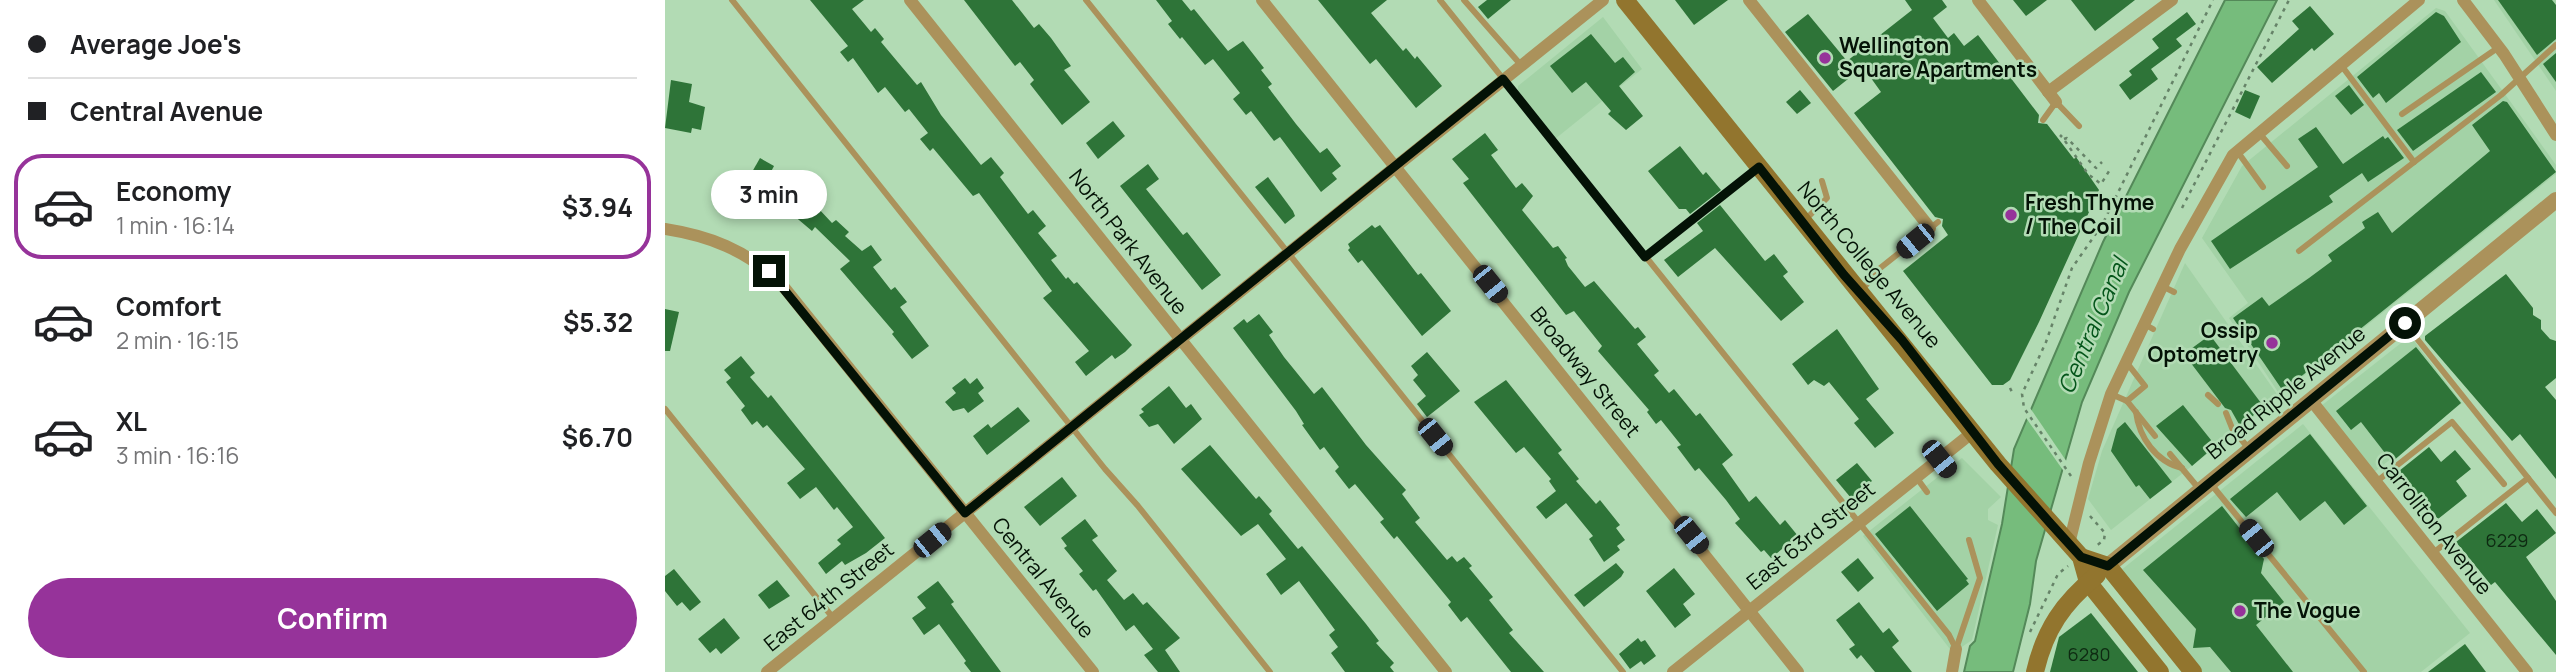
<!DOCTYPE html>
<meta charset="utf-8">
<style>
body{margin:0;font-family:Manrope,sans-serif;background:#f2f2f2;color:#202124;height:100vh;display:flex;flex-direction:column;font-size:26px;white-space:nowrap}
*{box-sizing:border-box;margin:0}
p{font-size:23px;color:#757577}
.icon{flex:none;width:38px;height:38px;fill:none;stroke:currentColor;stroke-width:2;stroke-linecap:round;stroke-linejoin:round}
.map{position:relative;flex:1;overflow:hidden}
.details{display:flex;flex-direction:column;background:#fff;width:665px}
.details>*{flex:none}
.guide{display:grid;align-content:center;height:154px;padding:0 28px;background:#fff}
.end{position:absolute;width:32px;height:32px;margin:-16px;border:9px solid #041206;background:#fff;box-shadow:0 0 0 4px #fff}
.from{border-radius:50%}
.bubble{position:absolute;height:49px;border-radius:24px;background:#fff;box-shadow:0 4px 10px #0003;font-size:23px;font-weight:700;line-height:49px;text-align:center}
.car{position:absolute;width:21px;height:42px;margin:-21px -10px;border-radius:9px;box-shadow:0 0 5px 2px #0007;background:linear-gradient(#222 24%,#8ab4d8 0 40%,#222 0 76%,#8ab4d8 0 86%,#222 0)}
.guide b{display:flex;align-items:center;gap:24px;height:66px;font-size:26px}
.guide b+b{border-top:2px solid #e0e0e0}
.guide i{width:18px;height:18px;background:#202124}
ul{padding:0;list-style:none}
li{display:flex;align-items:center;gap:21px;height:105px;margin:0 14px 10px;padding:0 14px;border:4px solid transparent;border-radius:28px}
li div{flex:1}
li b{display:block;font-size:26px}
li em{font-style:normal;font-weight:700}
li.selected{border-color:#96339a}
li>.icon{width:63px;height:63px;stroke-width:1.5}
.primary-button{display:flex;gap:14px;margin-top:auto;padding:14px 28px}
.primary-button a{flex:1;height:80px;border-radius:42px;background:#96339a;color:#fff;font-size:28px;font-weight:700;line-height:80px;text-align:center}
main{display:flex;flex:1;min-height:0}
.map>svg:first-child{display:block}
</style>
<main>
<section class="details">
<div class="guide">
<b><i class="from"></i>Average Joe's</b>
<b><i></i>Central Avenue</b>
</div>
<ul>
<li class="selected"><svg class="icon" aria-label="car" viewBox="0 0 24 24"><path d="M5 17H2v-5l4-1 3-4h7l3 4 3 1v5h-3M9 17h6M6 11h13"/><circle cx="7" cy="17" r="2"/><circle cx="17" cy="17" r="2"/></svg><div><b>Economy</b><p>1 min · 16:14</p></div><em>$3.94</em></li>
<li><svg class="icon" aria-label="car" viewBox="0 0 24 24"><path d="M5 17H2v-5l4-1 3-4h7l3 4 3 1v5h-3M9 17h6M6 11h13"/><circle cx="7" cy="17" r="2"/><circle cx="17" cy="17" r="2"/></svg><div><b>Comfort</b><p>2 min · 16:15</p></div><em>$5.32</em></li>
<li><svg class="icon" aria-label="car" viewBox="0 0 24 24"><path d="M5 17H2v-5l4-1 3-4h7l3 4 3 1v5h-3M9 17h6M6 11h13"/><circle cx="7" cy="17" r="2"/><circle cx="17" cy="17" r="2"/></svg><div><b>XL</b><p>3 min · 16:16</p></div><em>$6.70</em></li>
</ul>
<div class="primary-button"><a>Confirm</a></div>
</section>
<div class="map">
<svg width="1891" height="672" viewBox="0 0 1891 672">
<rect width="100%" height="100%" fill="#b2dbb4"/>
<g fill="#a3d2a6">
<polygon points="1829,0 1891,0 1891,91"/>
<polygon points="1771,8 1780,11 1891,165 1891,174 1615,395 1564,318 1583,303 1537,238 1577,166"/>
<polygon points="938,17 977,69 890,139 853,92 853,86"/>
<polygon points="1520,263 1614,397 1446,530 1423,499 1437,451"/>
<polygon points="1745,336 1797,403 1708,473 1656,406"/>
<polygon points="1638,424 1805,633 1756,672 1536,672 1455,571"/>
<polygon points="1297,458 1336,497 1323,509 1323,520 1333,525 1307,640 1288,653 1198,536"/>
</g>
<polygon fill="#76bc7c" stroke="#548959" stroke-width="2" points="1560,0 1612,0 1464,292 1417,402 1371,561 1365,604 1348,672 1299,672 1305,646 1310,641 1337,524 1349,449 1438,242"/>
<polygon fill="#b2dbb4" points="1363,405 1402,462 1400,473 1359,415"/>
<g fill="#2e7438">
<polygon points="145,0 199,0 187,9 206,32 210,28 219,39 216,42 252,85 256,82 276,115 316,165 326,157 339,173 335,177 363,214 368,210 381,226 373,233 392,256 386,260 401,279 403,277 409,284 412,282 467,345 460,352 450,359 447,355 421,376 410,362 424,351 378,298 387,291 364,260 314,193 308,196 268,148 265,151 255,139 263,133 244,109 240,112 220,87 213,93 188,58 183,62 175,52 183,46"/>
<polygon points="299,0 347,0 369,28 374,24 386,38 406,66 399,70 425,102 397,125 365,84 369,80 355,62 350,66"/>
<polygon points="491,0 517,0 526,11 529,9 563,51 578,41 599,68 596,70 607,84 603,87 631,124 655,153 662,148 676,166 667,173 672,179 656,192 615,137 609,141 586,111 581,115 568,99 575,93 548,59 540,65 517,37 515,39 503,24 507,21"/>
<polygon points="653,0 722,0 706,13 738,51 741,48 750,59 752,56 777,86 751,108 711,59 705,64"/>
<polygon points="822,0 846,0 823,19 813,7"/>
<polygon points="1010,0 1063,0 1029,25"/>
<polygon points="1240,0 1277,0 1282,7 1268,18 1283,38 1289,33 1299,46 1313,35 1374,115 1373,123 1382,124 1409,159 1411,157 1434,190 1374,322 1345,380 1338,385 1327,385 1238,271 1283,235 1277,226 1278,219 1270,217 1189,113 1216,92 1198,67 1168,91 1120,32 1143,14 1182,61 1247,10"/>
<polygon points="1348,0 1382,0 1361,16"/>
<polygon points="1406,0 1470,0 1430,31"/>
<polygon points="1833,0 1887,0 1891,5 1891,39 1872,55"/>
<polygon points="1645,6 1669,34 1649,51 1647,48 1607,83 1592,67 1634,29 1627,21"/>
<polygon points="1522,12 1531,24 1511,39 1517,46 1486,69 1493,79 1465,100 1454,85 1467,75 1464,71 1494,48 1487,39"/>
<polygon points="1771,12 1779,16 1796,42 1721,103 1714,93 1708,98 1692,77"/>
<polygon points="926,34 950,63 958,57 970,72 954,86 978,116 961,130 943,114 946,111 921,82 907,93 885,66"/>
<polygon points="1891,53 1891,82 1878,64"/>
<polygon points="1816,72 1831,92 1748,151 1732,130"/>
<polygon points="6,80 27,84 24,102 40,107 36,130 27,128 26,133 0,128"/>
<polygon points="1684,85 1699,105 1686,115 1670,96"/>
<polygon points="1135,90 1146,103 1132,114 1121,102"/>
<polygon points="1580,90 1595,96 1585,119 1570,112"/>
<polygon points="1838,101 1842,102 1891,172 1618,391 1568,318 1597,297 1604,306 1644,278 1667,261 1663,255 1700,228 1697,222 1713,212 1727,233 1825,151 1807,125"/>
<polygon points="448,121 460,136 433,159 421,143"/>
<polygon points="1651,127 1678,164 1718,136 1720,139 1723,137 1739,158 1703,182 1697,173 1664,196 1668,202 1565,269 1546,241 1653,167 1633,139"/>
<polygon points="820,133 833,150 826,155 851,188 857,183 868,196 857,210 888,248 893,246 902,258 900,259 903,266 920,287 929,281 970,329 973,327 981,337 972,344 994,371 989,375 1004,393 1009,389 1031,416 1035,413 1068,455 1057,464 1084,502 1091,496 1115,525 1120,520 1133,536 1106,558 1099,550 1096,552 1070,523 1075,519 1061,500 1034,468 1030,471 1012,447 1016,445 996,420 991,424 982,412 984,410 933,351 937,346 909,311 901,315 798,183 804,179 787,159"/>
<polygon points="1015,146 1038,175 1041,172 1056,190 1025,214 1021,209 1014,209 983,171"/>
<polygon points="95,158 109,166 91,200 78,192 78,188"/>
<polygon points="483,164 494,179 481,189 518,235 522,232 556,275 537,290 455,186"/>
<polygon points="603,177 628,211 630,216 620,224 590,187"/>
<polygon points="138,192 167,223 171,220 184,232 180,236 197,251 206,245 217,260 208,267 226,290 230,287 242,302 235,307 264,346 247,359 227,334 229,332 175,269 185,261 150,227 147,231 121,209"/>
<polygon points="1055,205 1100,261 1109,254 1123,272 1118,276 1139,302 1116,321 1050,248 1013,277 999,260 1038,231 1032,223"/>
<polygon points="707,225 710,228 715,225 753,275 756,273 786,311 757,336 697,260 693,263 683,250 685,248 683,244"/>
<polygon points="1841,274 1868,308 1868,315 1876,320 1876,329 1885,339 1891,341 1891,378 1880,387 1891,400 1891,479 1855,434 1847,441 1760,340 1760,336"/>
<polygon points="0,309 14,312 5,351 0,351"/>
<polygon points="594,314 608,332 604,335 619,357 649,394 657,387 701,445 741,490 737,494 755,518 750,522 782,560 787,556 792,562 799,557 807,566 804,568 828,597 824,600 848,630 844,633 879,672 846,672 802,617 796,622 783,605 786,602 732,536 729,539 715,522 719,519 690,484 684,489 670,471 674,467 659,447 655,450 637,425 639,424 631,411 568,328 579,319 582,323"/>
<polygon points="1172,329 1214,389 1201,399 1229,433 1210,448 1189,423 1194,419 1164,382 1159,386 1149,380 1143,385 1127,364"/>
<polygon points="1545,335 1599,407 1575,426 1566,410 1560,408 1519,354"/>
<polygon points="1751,347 1796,403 1727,462 1696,422 1686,430 1671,411"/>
<polygon points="762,352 795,391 762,417 752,404 761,396 748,380 753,375 746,366"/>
<polygon points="76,356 90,373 85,377 103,398 106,395 220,538 201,553 180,565 177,561 161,574 153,563 176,544 172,540 188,527 172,507 169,510 151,487 135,499 122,483 140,469 102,425 98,428 92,421 87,425 76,410 80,406 61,382 66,378 59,370"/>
<polygon points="300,378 305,384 312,378 319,388 313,393 319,401 303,413 299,408 288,411 280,402 291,393 287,388"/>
<polygon points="841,380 897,450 893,453 914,479 911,481 931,504 935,500 955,525 951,528 960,540 952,546 955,550 939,562 924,539 928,536 901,503 881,519 871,507 891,491 884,481 886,479 859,447 851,453 809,402"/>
<polygon points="504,386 521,408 526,404 537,419 509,444 493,424 484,427 474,415 479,412 476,409"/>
<polygon points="1518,405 1546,440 1544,443 1548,448 1527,466 1491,426"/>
<polygon points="353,407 365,421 322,455 308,436 323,424 326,428"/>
<polygon points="1460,422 1507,482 1485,499 1474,485 1471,487 1446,451 1452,429"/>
<polygon points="1645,434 1702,506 1679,525 1660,501 1635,521 1612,492 1581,517 1565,499"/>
<polygon points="545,445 591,499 594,496 607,511 604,514 633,549 637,546 701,624 714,641 711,643 729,663 725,667 729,672 680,672 666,653 673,647 664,635 670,630 634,581 616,595 601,574 621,559 593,524 576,536 516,469"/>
<polygon points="1764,447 1776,462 1790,450 1806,469 1791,481 1802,496 1773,519 1734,471"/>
<polygon points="1192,463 1207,481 1186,498 1171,480"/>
<polygon points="397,477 412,496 375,526 359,507"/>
<polygon points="1841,503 1857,522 1872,509 1891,533 1861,557 1891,601 1891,655 1830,582 1826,585 1791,542"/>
<polygon points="1245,506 1303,579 1301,580 1304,584 1272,611 1210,534"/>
<polygon points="1557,506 1599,559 1596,573 1619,602 1591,625 1628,672 1566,672 1545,647 1528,648 1531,629 1478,570"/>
<polygon points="420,519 433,536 427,540 452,571 442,580 459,600 468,593 478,605 482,602 515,638 500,650 515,672 493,672 479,655 488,649 469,625 461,631 431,589 428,591 414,574 418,571 399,548 402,546 396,538"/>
<polygon points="1193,558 1209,578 1193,592 1176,572"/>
<polygon points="951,563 959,572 956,577 919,607 909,595"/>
<polygon points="1009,568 1030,594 1018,604 1026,615 1010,628 981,591"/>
<polygon points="9,569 36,602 25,611 17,602 12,606 0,591 0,576"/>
<polygon points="112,580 125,596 104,609 93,595"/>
<polygon points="273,581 289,602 286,604 336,672 306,672 299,663 301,661 274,624 259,635 247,618 261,608 252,597"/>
<polygon points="1194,602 1218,633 1224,628 1234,641 1227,647 1247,672 1210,672 1196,655 1192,659 1184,649 1190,645 1171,620"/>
<polygon points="1426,613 1473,672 1385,672 1394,637"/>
<polygon points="59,618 75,638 56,654 51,648 45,653 33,639"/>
<polygon points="973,638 976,642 980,640 991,656 979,665 976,661 965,669 954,654"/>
<polygon points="1800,644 1821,672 1763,672"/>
</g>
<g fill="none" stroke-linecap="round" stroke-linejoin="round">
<g stroke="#668368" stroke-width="2.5" stroke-dasharray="3.5 5" stroke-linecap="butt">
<polyline points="1395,135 1397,137"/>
<polyline points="1399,139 1402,138 1431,168 1437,162"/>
<polyline points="1400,141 1423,174 1436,184 1446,168"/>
<polyline points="1517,208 1624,0"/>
<polyline points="1345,388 1347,392"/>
<polyline points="1406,476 1359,408 1357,394 1381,342 1407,268 1437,225 1548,0"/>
<polyline points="1425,516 1440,533 1439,540 1431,546"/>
<polyline points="1365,632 1393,574 1403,566"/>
</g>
<g stroke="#ab925b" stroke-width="6">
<polyline points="67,0 440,469 473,506 605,672"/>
<polyline points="421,0 958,672"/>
<polyline points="775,0 1284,635 1291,649"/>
<polyline points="799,0 856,65"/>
<polyline points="1676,65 1749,162"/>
<polyline points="1737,114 1834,47"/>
<polyline points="1378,120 1391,102 1414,126"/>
<polyline points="1595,134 1622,166"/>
<polyline points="1572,151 1598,187"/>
<polyline points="1139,221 1162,198 1157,181"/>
<polyline points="1634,251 1836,95 1891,45"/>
<polyline points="980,257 1094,168"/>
<polyline points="1497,286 1509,292"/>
<polyline points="1196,291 1214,269 1273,222"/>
<polyline points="1479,324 1488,329"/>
<polyline points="1741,325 1891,513"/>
<polyline points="1462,363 1480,386 1462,401"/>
<polyline points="1446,394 1462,401 1490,436"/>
<polyline points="1543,395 1553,404"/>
<polyline points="0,409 169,619"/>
<path d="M1471,412C1474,437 1491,462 1517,468"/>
<polyline points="1561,413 1567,428 1584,449"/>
<polyline points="1505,454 1535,490"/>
<polyline points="1274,459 1285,473"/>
<polyline points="1251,477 1262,492"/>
<polyline points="1711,482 1787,422 1839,484"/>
<polyline points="1546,484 1699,672"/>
<polyline points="1768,553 1863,478"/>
<polyline points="1291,649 1315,578 1304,540"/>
</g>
<g stroke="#ab925b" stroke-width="12">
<polyline points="245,0 781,672"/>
<polyline points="597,0 1133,672"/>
<polyline points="1084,0 1265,228"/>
<polyline points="1313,0 1391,102"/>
<polyline points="1798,0 1839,54 1891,135"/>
<polyline points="1383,92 1507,0"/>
<path d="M0,229C45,236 80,250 114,281L428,672"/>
<polyline points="1646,400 1862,672"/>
<polyline points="1404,544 1424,463 1446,394 1515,249 1568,155 1754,0"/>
<polyline points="102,672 938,0"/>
<polyline points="1008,672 1308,432"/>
<polyline points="1287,672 1291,649"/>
</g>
<polyline stroke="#ab925b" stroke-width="16" points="1443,566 1891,200"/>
<g stroke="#92752e" stroke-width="18">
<polyline points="960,0 1333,464 1416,557 1423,582 1495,672"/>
<polyline points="1416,557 1443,566 1528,672"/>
<path d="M1370,672C1380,629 1398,603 1432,575"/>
</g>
</g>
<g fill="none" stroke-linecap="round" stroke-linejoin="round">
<polyline stroke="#041206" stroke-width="9" points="104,271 300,513 838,79 980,257 1094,167 1179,275 1237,340 1333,464 1386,524 1416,557 1443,566 1740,323"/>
</g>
<g fill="#96339a" stroke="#b2dbb4" stroke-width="2.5">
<circle cx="1160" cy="58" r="7"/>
<circle cx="1346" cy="215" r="7"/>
<circle cx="1607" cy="343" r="7"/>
<circle cx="1575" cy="611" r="7"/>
</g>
<g text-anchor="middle" stroke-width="5" stroke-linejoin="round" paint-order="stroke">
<g font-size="18" fill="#0e2a12">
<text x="1842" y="547">6229</text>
<text x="1424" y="661">6280</text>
</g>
<g font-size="21" font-weight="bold" fill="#041206" stroke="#b2dbb4" text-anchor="start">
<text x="1174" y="53">Wellington<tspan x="1174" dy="24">Square Apartments</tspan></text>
<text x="1360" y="210">Fresh Thyme<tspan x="1360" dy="24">/ The Coil</tspan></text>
<text x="1593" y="338" text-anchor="end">Ossip<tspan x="1593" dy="24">Optometry</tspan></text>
<text x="1589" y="618">The Vogue</text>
</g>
<g font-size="21" fill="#041206" stroke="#b2dbb4">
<text transform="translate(463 242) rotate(52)" y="7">North Park Avenue</text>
<text transform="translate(1204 265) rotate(50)" y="7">North College Avenue</text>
<text transform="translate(920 372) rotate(51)" y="7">Broadway Street</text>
<text transform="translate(1621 393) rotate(-39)" y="7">Broad Ripple Avenue</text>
<text transform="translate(1769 524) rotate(52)" y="7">Carrollton Avenue</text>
<text transform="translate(1146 536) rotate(-39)" y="7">East 63rd Street</text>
<text transform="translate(378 578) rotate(51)" y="7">Central Avenue</text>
<text transform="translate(164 597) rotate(-39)" y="7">East 64th Street</text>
</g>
<g font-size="23" font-style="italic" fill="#04551a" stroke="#b2dbb4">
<text transform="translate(1428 326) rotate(-67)" y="8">Central Canal</text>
</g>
</g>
</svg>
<i class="end from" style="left:1740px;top:323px"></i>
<i class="end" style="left:104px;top:271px"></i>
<div class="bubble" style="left:46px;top:170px;width:116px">3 min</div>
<i class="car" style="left:1250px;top:241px;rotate:231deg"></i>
<i class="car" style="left:825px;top:284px;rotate:141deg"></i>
<i class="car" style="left:770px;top:437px;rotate:141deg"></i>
<i class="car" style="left:1274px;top:459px;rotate:141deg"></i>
<i class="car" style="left:1026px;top:535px;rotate:141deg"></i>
<i class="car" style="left:1591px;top:538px;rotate:321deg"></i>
<i class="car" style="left:267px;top:540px;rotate:51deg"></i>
</div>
</main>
